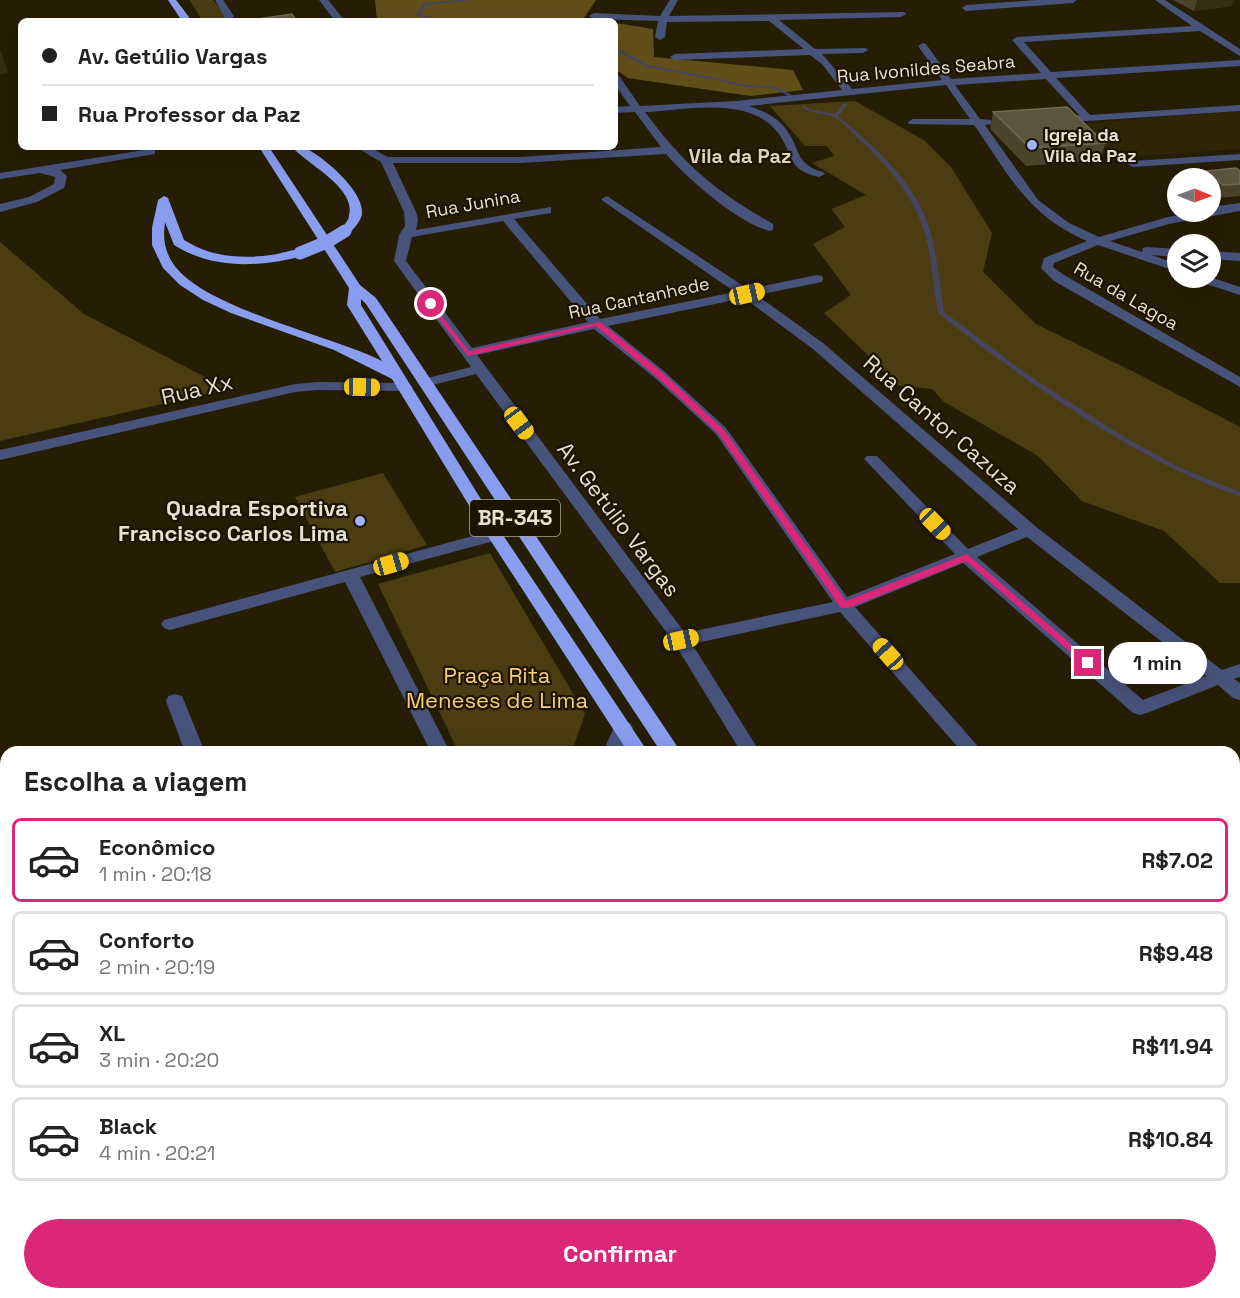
<!DOCTYPE html>
<html lang="pt">
<meta charset="utf-8">
<style>
body{margin:0;font-family:"Space Grotesk",sans-serif;background:#f6f6f6;color:#222;height:100vh;display:flex;flex-direction:column;font-size:22px;white-space:nowrap}
*{box-sizing:border-box;margin:0}
p{font-size:20px;color:#767676}
.icon{flex:none;width:33px;height:33px;fill:none;stroke:currentColor;stroke-width:2;stroke-linecap:round;stroke-linejoin:round}
.map{position:relative;flex:1;overflow:hidden}
.sheet{position:absolute;left:0px;top:746px;width:1240px;height:554px;display:flex;flex-direction:column;background:#fff;border-radius:18px 18px 0 0;box-shadow:0 6px 24px #0002}
.sheet>*{flex:none}
.top-card{position:absolute;left:18px;top:18px;width:600px;height:132px;border-radius:9px;box-shadow:0 6px 24px #0002;display:grid;align-content:center;height:132px;padding:0 24px;background:#fff}
.needle{width:39px;rotate:91deg}
.tools{position:absolute;left:1167px;top:168px;display:grid;gap:12px}
.tools a{display:grid;place-items:center;width:54px;height:54px;border-radius:50%;background:#fff;box-shadow:0 6px 24px #0002;font-size:30px}
.end{position:absolute;width:27px;height:27px;margin:-14px;border:8px solid #db2777;background:#fff;box-shadow:0 0 0 3px #fff}
.from{border-radius:50%}
.bubble{position:absolute;height:42px;border-radius:21px;background:#fff;box-shadow:0 6px 24px #0002;font-size:20px;font-weight:700;line-height:42px;text-align:center}
.car{position:absolute;width:18px;height:36px;margin:-18px -9px;border-radius:8px;box-shadow:0 0 4px 2px #0007;background:linear-gradient(#f5c518 24%,#345 0 40%,#f5c518 0 76%,#345 0 86%,#f5c518 0)}
.top-card b{display:flex;align-items:center;gap:21px;height:57px;font-size:22px}
.top-card b+b{border-top:2px solid #e0e0e0}
.top-card i{width:15px;height:15px;background:#222}
ul{padding:0;list-style:none}
li{display:flex;align-items:center;gap:18px;height:84px;margin:0 12px 9px;padding:0 12px;border:3px solid #e0e0e0;border-radius:9px}
li div{flex:1}
li b{display:block;font-size:22px}
li em{font-style:normal;font-weight:700}
li.selected{border-color:#db2777}
li>.icon{width:54px;height:54px;stroke-width:1.5}
h2{padding:0 24px;font-size:27px;line-height:72px}
.primary-button{display:flex;gap:12px;margin-top:auto;padding:12px 24px}
.primary-button a{flex:1;height:69px;border-radius:36px;background:#db2777;color:#fff;font-size:24px;font-weight:700;line-height:69px;text-align:center}
.map>svg:first-child{display:block}
</style>
<div class="map">
<svg width="1240" height="1298" viewBox="0 0 1240 1298">
<rect width="100%" height="100%" fill="#261d05"/>
<polygon fill="#302504" points="1240,111 1240,149 1117,158 1078,124"/>
<g fill="#4b3d11">
<polygon points="190,0 213,0 225,15 222,21 202,21"/>
<polygon points="855,101 925,141 951,167 992,233 983,272 1036,324 1138,374 1240,427 1240,583 1220,583 1164,531 1082,501 1038,456 944,402 932,389 900,386 824,313 851,295 813,244 845,227 831,209 866,195 812,163 834,156 827,146 805,146 770,106"/>
<polygon points="0,242 84,314 228,389 0,441"/>
<polygon points="383,473 427,545 335,572 295,497"/>
<polygon points="490,553 585,714 572,751 458,751 378,584"/>
<polygon points="764,1293 958,1293 962,1298 766,1298"/>
</g>
<g fill="#614f1a">
<polygon points="375,0 596,0 582,21 377,21"/>
<polygon points="616,23 653,29 654,57 793,70 803,90 750,96 628,78 615,69"/>
</g>
<g fill="none" stroke-linecap="round" stroke-linejoin="round">
<g fill="#48445f" fill-rule="evenodd">
<polygon points="460,0 475,0 426,5 420,14 441,21 435,21 416,15 424,3"/>
<polygon points="615,47 648,65 716,78 745,85 775,86 792,95 788,96 774,88 745,87 716,80 646,67 615,50"/>
<path d="M844,103L848,104L838,116C872,145 911,178 927,221C937,250 939,282 944,312L1028,375L1116,432L1178,467L1240,492V496C1199,483 1161,463 1124,442C1059,404 998,360 939,314C933,293 933,268 928,246C919,202 892,170 860,140C853,133 845,124 836,118C826,112 811,115 802,107L804,106L809,109L835,114Z"/>
</g>
<g fill="#48537c" fill-rule="evenodd">
<polygon points="215,0 223,0 234,16 232,21 222,21 224,16"/>
<polygon points="319,0 328,0 345,21 335,21"/>
<path d="M670,0H678L669,16L904,12L906,14L901,17L779,20L815,49L866,48L868,50L863,53L822,54L852,89L942,80L918,46L923,43L926,44L951,79L1041,73L1012,40L1017,37L1192,26L1155,0H1165L1240,49V56L1200,31L1024,42L1051,72L1240,60V66L1056,78L1090,115L1240,105V111L1056,123L1052,122V118L1079,115L1046,79L955,85L980,119L991,120V124L985,125L1038,200L1069,223L1099,237L1168,217L1194,212H1210V207L1240,203V211L1169,224L1110,241L1142,252L1143,248L1147,247L1178,249V257L1151,255L1178,264V272L1098,245L1054,263L1053,267L1064,275L1240,377V387L1054,281L1041,268L1044,258L1087,241C1028,216 1009,175 974,125L909,124L908,122L913,119H970L946,85L749,106C763,111 776,116 785,128C801,148 794,164 823,172L825,174L819,177C785,169 795,155 778,133C750,95 685,110 645,112C685,166 714,190 773,224V230L769,231C737,222 688,179 666,154L521,163H393L416,212L418,220L416,230L551,207V213L514,219L600,319L735,292L603,201L601,199L607,196L748,289L817,275L822,276L823,279L822,282L757,295L823,343L1035,526L1222,670L1240,664V677L1234,679L1240,683V700L1233,698L1218,685L1147,713L1140,715L1133,713L963,563L855,607L983,752H962L840,612L692,644L760,752H741L675,644L476,374L425,387L420,386L418,383L420,380L471,367L394,261L399,235L405,226L404,212L381,162L356,147H369L388,157H521L661,147L635,112L615,113V107L630,106L615,85V75L619,76L640,106L736,101L842,90L822,64L810,55L675,60L670,57L675,54L804,49L769,21L667,22L665,37L660,40L655,37L658,21L594,19L589,16L594,13L660,16ZM503,221L588,322L472,348L406,261L412,237ZM744,298L813,349L1018,529L968,549L877,456H867L864,459L867,462L955,554L847,597L726,428L665,372L608,326ZM594,329L655,378L716,434L833,602L685,633L477,355ZM1027,537L1206,676L1143,700L977,557Z"/>
<polygon points="1037,0 1077,0 1073,3 966,11 962,8 966,5"/>
<polygon points="151,149 155,150 155,154 60,170 67,176 64,188 37,202 0,212 0,204 29,197 54,184 55,177 40,173 0,179 0,173"/>
<polygon points="1240,154 1240,160 1133,167 1127,164 1133,161"/>
<polygon points="1210,251 1240,253 1240,261 1210,259"/>
<polygon points="1210,277 1240,287 1240,295 1197,281 1196,278"/>
<polygon points="317,382 406,383 413,387 406,391 317,390 295,392 0,460 0,450 295,384"/>
<polygon points="495,530 503,535 501,539 360,577 450,752 431,752 345,582 170,630 164,628 161,624 164,620"/>
<polygon points="175,694 182,696 184,701 205,752 185,752 166,701 168,696"/>
<polygon points="623,721 630,723 633,728 623,752 603,752 616,723"/>
<polygon points="6,949 6,967 0,968 0,950"/>
<polygon points="1240,1036 1240,1059 1234,1061 1234,1038"/>
<polygon points="6,1159 6,1183 0,1184 0,1160"/>
<rect x="306" y="1293" width="28" height="5"/>
<polygon points="732,1293 760,1293 763,1298 735,1298"/>
<polygon points="1099,1293 1127,1293 1129,1298 1101,1298"/>
</g>
<g fill="#899def" fill-rule="evenodd">
<polygon points="168,0 176,0 192,21 182,21"/>
<path d="M259,147H269L360,285L376,298L681,752H661L366,304L361,299V305L503,535L648,752H628L487,535L392,379L334,350L231,313L203,300L180,285L163,268L152,245V228L158,200L164,196L168,198L184,240C211,257 240,259 271,255C282,254 294,248 304,250L306,253L304,256C260,267 214,270 174,245L165,222C163,237 164,249 172,262C200,308 331,335 382,361L347,305L349,288Z"/>
<path d="M292,147C296,147 302,146 305,148C323,156 365,192 362,214C361,221 354,228 349,234L345,235L339,231C343,226 348,222 349,216C357,188 307,164 292,147Z"/>
<polygon points="1003,1293 1031,1293 1034,1298 1006,1298"/>
</g>
<polyline stroke="#899def" stroke-width="13" points="300,253 327,242 345,231"/>
</g>
<g fill="#4c432c">
<polygon points="1173,0 1233,0 1231,6 1194,11"/>
<polygon points="993,112 1105,143 1101,160 1026,166 990,129"/>
<polygon points="1206,171 1240,171 1240,196 1219,198 1210,190 1210,178 1204,178"/>
</g>
<g fill="#362d15">
<polygon points="1197,0 1233,0 1231,6 1194,11"/>
<polygon points="0,52 1,52 8,73 0,74"/>
</g>
<g fill="#5c543e" stroke="#726a55" stroke-width="1.5">
<polygon points="292,14 295,19 282,21 252,21 251,20"/>
<polygon points="1067,107 1105,143 1030,148 993,112"/>
<polygon points="1236,168 1240,171 1240,184 1223,185 1206,171"/>
</g>
<polygon fill="#db2777" points="431,302 469,351 600,322 663,373 724,430 846,601 967,554 1093,663 1092,665 1085,665 966,561 848,608 841,608 718,433 657,377 596,326 468,356 427,304"/>
<g fill="#9fb3fd" stroke="#1c1400" stroke-width="2">
<circle cx="1032" cy="145" r="6"/>
<circle cx="360" cy="521" r="6"/>
</g>
<g text-anchor="middle" stroke-width="4.5" stroke-linejoin="round" paint-order="stroke">
<g font-size="18" fill="#e6e1d3" stroke="#1c1400">
<text transform="translate(926 69) rotate(-5)" y="6">Rua Ivonildes Seabra</text>
<text transform="translate(473 204) rotate(-10)" y="6">Rua Junina</text>
<text transform="translate(1126 296) rotate(30)" y="6">Rua da Lagoa</text>
<text transform="translate(639 298) rotate(-12)" y="6">Rua Cantanhede</text>
</g>
<g font-size="18" font-weight="bold" fill="#e6e1d3" stroke="#1c1400" text-anchor="start">
<text x="1044" y="141">Igreja da<tspan x="1044" dy="21">Vila da Paz</tspan></text>
</g>
<g font-size="20" font-weight="bold" fill="#ded4b7" stroke="#1c1400">
<text x="740" y="163">Vila da Paz</text>
</g>
<rect fill="#1c1400" stroke="#a9a494" stroke-width="1.5" x="470" y="500" width="90" height="36" rx="4.5"/>
<g font-size="21" font-weight="bold" fill="#e6e1d3">
<text x="515" y="525">BR-343</text>
</g>
<g font-size="22" fill="#e6e1d3" stroke="#1c1400">
<text transform="translate(197 389) rotate(-13)" y="8">Rua Xx</text>
<text transform="translate(942 424) rotate(41)" y="8">Rua Cantor Cazuza</text>
<text transform="translate(619 519) rotate(53)" y="8">Av. Getúlio Vargas</text>
</g>
<g font-size="22" font-weight="bold" fill="#e6e1d3" stroke="#1c1400" text-anchor="end">
<text x="348" y="516">Quadra Esportiva<tspan x="348" dy="25">Francisco Carlos Lima</tspan></text>
</g>
<g font-size="22" fill="#f5d372" stroke="#1c1400">
<text x="497" y="683">Praça Rita<tspan x="497" dy="25">Meneses de Lima</tspan></text>
</g>
</g>
</svg>
<div class="tools">
<a><svg class="needle" viewBox="-14 -14 28 28"><path d="M0-13l5 13h-10z" fill="#e53935"/><path d="M0 13l5-13h-10z" fill="#767676"/></svg></a>
<a><svg class="icon" aria-label="layers" viewBox="0 0 24 24"><path d="M12 4l9 5-9 5-9-5zM3 14l9 5 9-5"/></svg></a>
</div>
<i class="end from" style="left:431px;top:304px"></i>
<i class="end" style="left:1088px;top:663px"></i>
<div class="bubble" style="left:1108px;top:642px;width:99px">1 min</div>
<i class="car" style="left:747px;top:294px;rotate:77deg"></i>
<i class="car" style="left:362px;top:387px;rotate:91deg"></i>
<i class="car" style="left:519px;top:423px;rotate:143deg"></i>
<i class="car" style="left:935px;top:524px;rotate:136deg"></i>
<i class="car" style="left:391px;top:564px;rotate:74deg"></i>
<i class="car" style="left:681px;top:640px;rotate:78deg"></i>
<i class="car" style="left:888px;top:654px;rotate:318deg"></i>
<div class="top-card">
<b><i class="from"></i>Av. Getúlio Vargas</b>
<b><i></i>Rua Professor da Paz</b>
</div>
<section class="sheet">
<h2>Escolha a viagem</h2>
<ul>
<li class="selected"><svg class="icon" aria-label="car" viewBox="0 0 24 24"><path d="M5 17H2v-5l4-1 3-4h7l3 4 3 1v5h-3M9 17h6M6 11h13"/><circle cx="7" cy="17" r="2"/><circle cx="17" cy="17" r="2"/></svg><div><b>Econômico</b><p>1 min · 20:18</p></div><em>R$7.02</em></li>
<li><svg class="icon" aria-label="car" viewBox="0 0 24 24"><path d="M5 17H2v-5l4-1 3-4h7l3 4 3 1v5h-3M9 17h6M6 11h13"/><circle cx="7" cy="17" r="2"/><circle cx="17" cy="17" r="2"/></svg><div><b>Conforto</b><p>2 min · 20:19</p></div><em>R$9.48</em></li>
<li><svg class="icon" aria-label="car" viewBox="0 0 24 24"><path d="M5 17H2v-5l4-1 3-4h7l3 4 3 1v5h-3M9 17h6M6 11h13"/><circle cx="7" cy="17" r="2"/><circle cx="17" cy="17" r="2"/></svg><div><b>XL</b><p>3 min · 20:20</p></div><em>R$11.94</em></li>
<li><svg class="icon" aria-label="car" viewBox="0 0 24 24"><path d="M5 17H2v-5l4-1 3-4h7l3 4 3 1v5h-3M9 17h6M6 11h13"/><circle cx="7" cy="17" r="2"/><circle cx="17" cy="17" r="2"/></svg><div><b>Black</b><p>4 min · 20:21</p></div><em>R$10.84</em></li>
</ul>
<div class="primary-button"><a>Confirmar</a></div>
</section>
</div>
